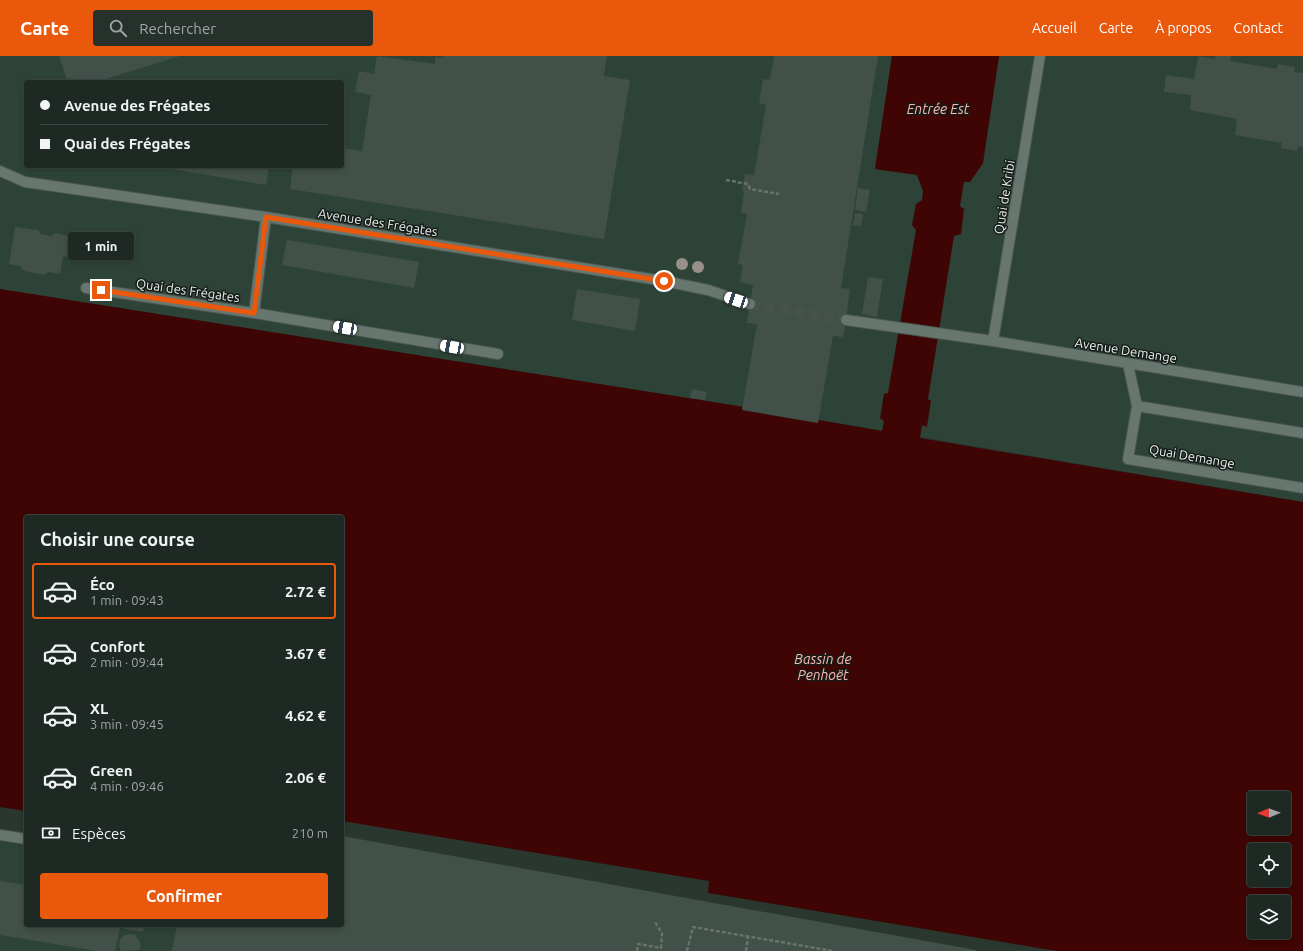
<!DOCTYPE html>
<html lang="fr">
<meta charset="utf-8">
<style>
body{margin:0;font-family:Ubuntu,sans-serif;background:#27312b;color:#f1f3f6;height:100vh;display:flex;flex-direction:column;font-size:15px;white-space:nowrap}
*{box-sizing:border-box;margin:0}
p{font-size:13px;color:#a1a6a6}
.icon{flex:none;width:22px;height:22px;fill:none;stroke:currentColor;stroke-width:2;stroke-linecap:round;stroke-linejoin:round}
.map{position:relative;flex:1;overflow:hidden}
.side{position:absolute;left:24px;top:459px;width:320px;height:412px;display:flex;flex-direction:column;background:#1f2923;border-radius:4px;box-shadow:0 2px 6px #0003,0 0 0 1px #3c4541}
.side>*{flex:none}
.banner{position:absolute;left:24px;top:24px;width:320px;height:88px;border-radius:4px;box-shadow:0 2px 6px #0003,0 0 0 1px #3c4541;display:grid;align-content:center;height:88px;padding:0 16px;background:#1f2923}
.needle{width:26px;rotate:269deg}
.fabs{position:absolute;left:1247px;top:735px;display:grid;gap:8px}
.fabs a{display:grid;place-items:center;width:44px;height:44px;border-radius:4px;background:#1f2923;box-shadow:0 2px 6px #0003,0 0 0 1px #3c4541;font-size:20px}
.end{position:absolute;width:18px;height:18px;margin:-9px;border:5px solid #ea580c;background:#fff;box-shadow:0 0 0 2px #fff}
.from{border-radius:50%}
.bubble{position:absolute;height:28px;border-radius:4px;background:#1f2923;box-shadow:0 2px 6px #0003,0 0 0 1px #3c4541;font-size:13px;font-weight:600;line-height:28px;text-align:center}
.car{position:absolute;width:12px;height:24px;margin:-12px -6px;border-radius:5px;box-shadow:0 0 3px 1px #0007;background:linear-gradient(#fff 24%,#345 0 40%,#fff 0 76%,#345 0 86%,#fff 0)}
.banner b{display:flex;align-items:center;gap:14px;height:38px;font-size:15px}
.banner b+b{border-top:1px solid #3c4541}
.banner i{width:10px;height:10px;background:#f1f3f6}
ul{padding:0;list-style:none}
li{display:flex;align-items:center;gap:12px;height:56px;margin:0 8px 6px;padding:0 8px;border:2px solid transparent;border-radius:4px}
li div{flex:1}
li b{display:block;font-size:15px}
li em{font-style:normal;font-weight:600}
li.current{border-color:#ea580c}
li>.icon{width:36px;height:36px;stroke-width:1.5}
h2{padding:0 16px;font-size:18px;line-height:48px}
.pay{display:flex;align-items:center;gap:10px;height:44px;padding:0 16px;font-size:15px}
.pay p{margin-inline-start:auto}
.action{display:flex;gap:8px;margin-top:auto;padding:8px 16px}
.action a{flex:1;height:46px;border-radius:4px;background:#ea580c;color:#fff;font-size:16px;font-weight:600;line-height:46px;text-align:center}
header{display:flex;align-items:center;gap:24px;box-sizing:border-box;height:56px;padding:0 20px;background:#ea580c;color:#fff}
header strong{font-size:19px}
nav{display:flex;gap:22px;margin-inline-start:auto;font-size:14px}
.search{width:280px;height:36px;background:#27312b;display:flex;align-items:center;gap:10px;box-sizing:border-box;padding:0 14px;border-radius:4px;color:#a1a6a6;font-size:15px}
.map>svg:first-child{display:block}
</style>
<header>
<strong>Carte</strong>
<div class="search"><svg class="icon" aria-label="search" viewBox="0 0 24 24"><circle cx="10" cy="10" r="6"/><path d="M15 15l6 6"/></svg>Rechercher</div>
<nav><a>Accueil</a><a>Carte</a><a>À propos</a><a>Contact</a></nav>
</header>
<div class="map">
<svg width="1303" height="895" viewBox="0 0 1303 895">
<rect width="100%" height="100%" fill="#29372f"/>
<g fill="#2e4338" fill-rule="evenodd">
<path d="M0,0H892L875,113L970,126L983,107L999,0H1303V446L732,349L0,233ZM26,26H342V110H26Z"/>
<polygon points="0,778 26,782 26,869 193,869 188,895 0,895"/>
</g>
<path fill="#3e0504" fill-rule="evenodd" d="M892,0H999L983,107L970,126H964L960,150L964,153L961,178L954,180L928,343L931,345L927,371L922,369L920,382L1303,446V895H1057L708,837L709,825L342,765V461H26V755L0,751V233L732,349L882,375L884,365L880,362L884,338L888,337L916,174L912,169L916,148L922,144L923,135L917,119L875,113ZM1254,742H1284V772H1254ZM1254,794H1284V824H1254ZM1254,846H1284V876H1254Z"/>
<g fill="#415048">
<polygon points="59,0 180,0 96,26 68,26"/>
<polygon points="377,0 435,8 435,1 443,2 443,0 607,0 604,20 630,24 604,183 290,133 293,110 342,110 342,92 362,95 371,39 355,36 359,15 374,18"/>
<polygon points="774,0 878,0 841,232 850,233 846,264 843,281 833,280 818,367 742,354 757,268 747,267 753,229 740,226 743,209 738,208 747,158 741,157 744,135 742,134 745,118 754,119 766,49 759,47 763,23 770,24"/>
<polygon points="1198,0 1215,3 1215,0 1231,0 1230,5 1277,13 1278,8 1295,11 1294,16 1303,17 1303,91 1298,90 1297,95 1281,92 1282,87 1235,79 1237,63 1190,54 1191,39 1164,36 1166,19 1194,23"/>
<polygon points="154,110 269,110 266,129"/>
<polygon points="858,132 870,134 866,156 855,154"/>
<polygon points="855,157 863,158 861,170 853,169"/>
<polygon points="15,171 38,174 40,178 52,180 54,177 74,181 70,201 63,200 60,218 49,216 44,219 24,215 20,210 9,208"/>
<polygon points="287,184 419,206 414,232 282,209"/>
<polygon points="868,221 883,223 877,261 862,258"/>
<polygon points="577,233 640,243 635,275 572,264"/>
<polygon points="692,333 707,336 705,344 690,342"/>
<polygon points="342,780 976,894 976,895 172,895 177,869 342,869"/>
<polygon points="0,825 26,829 26,869 144,869 143,876 120,872 115,895 96,895 0,879"/>
<polygon points="131,878 135,879 139,884 141,890 139,894 121,895 119,890 121,882 125,879"/>
</g>
<g fill="none" stroke-linecap="round" stroke-linejoin="round">
<polyline stroke="#46534b" stroke-width="10" stroke-dasharray="10 5" stroke-linecap="butt" points="750,248 846,264"/>
<defs>
<g id="minor">
<polyline points="0,115 25,126 266,161 664,225 708,234 750,248"/>
<polyline points="86,232 254,257 498,298"/>
<polyline points="254,257 266,161"/>
<polyline points="846,264 993,285 1303,336"/>
<polyline points="993,285 1040,0"/>
<polyline points="1128,308 1137,350 1303,377"/>
<polyline points="1137,350 1128,403 1303,432"/>
<polyline points="0,779 26,783"/>
</g>
</defs>
<use href="#minor" stroke="#49554e" stroke-width="12"/>
<g stroke="#67736c" stroke-width="2.5" stroke-dasharray="4 2" stroke-linecap="butt">
<polyline points="726,124 748,128 750,133 779,138"/>
<polyline points="637,895 638,888 661,892 662,877 655,866"/>
<polyline points="687,895 693,871 833,895"/>
<polyline points="746,895 748,881"/>
</g>
<use href="#minor" stroke="#67766e" stroke-width="10"/>
</g>
<g fill="#97908a">
<circle cx="682" cy="208" r="6"/>
<circle cx="698" cy="211" r="6"/>
</g>
<g fill="none" stroke-linecap="round" stroke-linejoin="round">
<polyline stroke="#ea580c" stroke-width="5" points="101,234 254,257 266,161 664,225"/>
</g>
<g text-anchor="middle" stroke-width="3" stroke-linejoin="round" paint-order="stroke">
<g font-size="13" fill="#e8f0eb" stroke="#161c19">
<text transform="translate(1004 141) rotate(-81)" y="5">Quai de Kribi</text>
<text transform="translate(378 166) rotate(9)" y="5">Avenue des Frégates</text>
<text transform="translate(188 234) rotate(8)" y="5">Quai des Frégates</text>
<text transform="translate(1126 294) rotate(9)" y="5">Avenue Demange</text>
<text transform="translate(1192 400) rotate(10)" y="5">Quai Demange</text>
</g>
<g font-size="14" font-style="italic" fill="#fdb7ae" stroke="#161c19">
<text x="938" y="58">Entrée Est</text>
<text x="823" y="608">Bassin de<tspan x="823" dy="16">Penhoët</tspan></text>
</g>
</g>
</svg>
<div class="fabs">
<a><svg class="needle" viewBox="-14 -14 28 28"><path d="M0-13l5 13h-10z" fill="#e53935"/><path d="M0 13l5-13h-10z" fill="#a1a6a6"/></svg></a>
<a><svg class="icon" aria-label="locate" viewBox="0 0 24 24"><circle cx="12" cy="12" r="6"/><path d="M12 2v4M12 18v4M2 12h4M18 12h4"/></svg></a>
<a><svg class="icon" aria-label="layers" viewBox="0 0 24 24"><path d="M12 4l9 5-9 5-9-5zM3 14l9 5 9-5"/></svg></a>
</div>
<i class="end from" style="left:664px;top:225px"></i>
<i class="end" style="left:101px;top:234px"></i>
<div class="bubble" style="left:68px;top:176px;width:66px">1 min</div>
<i class="car" style="left:736px;top:244px;rotate:289deg"></i>
<i class="car" style="left:345px;top:272px;rotate:280deg"></i>
<i class="car" style="left:452px;top:291px;rotate:280deg"></i>
<div class="banner">
<b><i class="from"></i>Avenue des Frégates</b>
<b><i></i>Quai des Frégates</b>
</div>
<section class="side">
<h2>Choisir une course</h2>
<ul>
<li class="current"><svg class="icon" aria-label="car" viewBox="0 0 24 24"><path d="M5 17H2v-5l4-1 3-4h7l3 4 3 1v5h-3M9 17h6M6 11h13"/><circle cx="7" cy="17" r="2"/><circle cx="17" cy="17" r="2"/></svg><div><b>Éco</b><p>1 min · 09:43</p></div><em>2.72 €</em></li>
<li><svg class="icon" aria-label="car" viewBox="0 0 24 24"><path d="M5 17H2v-5l4-1 3-4h7l3 4 3 1v5h-3M9 17h6M6 11h13"/><circle cx="7" cy="17" r="2"/><circle cx="17" cy="17" r="2"/></svg><div><b>Confort</b><p>2 min · 09:44</p></div><em>3.67 €</em></li>
<li><svg class="icon" aria-label="car" viewBox="0 0 24 24"><path d="M5 17H2v-5l4-1 3-4h7l3 4 3 1v5h-3M9 17h6M6 11h13"/><circle cx="7" cy="17" r="2"/><circle cx="17" cy="17" r="2"/></svg><div><b>XL</b><p>3 min · 09:45</p></div><em>4.62 €</em></li>
<li><svg class="icon" aria-label="car" viewBox="0 0 24 24"><path d="M5 17H2v-5l4-1 3-4h7l3 4 3 1v5h-3M9 17h6M6 11h13"/><circle cx="7" cy="17" r="2"/><circle cx="17" cy="17" r="2"/></svg><div><b>Green</b><p>4 min · 09:46</p></div><em>2.06 €</em></li>
</ul>
<div class="pay"><svg class="icon" aria-label="cash" viewBox="0 0 24 24"><path d="M3 7h18v10H3z"/><circle cx="12" cy="12" r="2"/></svg>Espèces<p>210 m</p></div>
<div class="action"><a>Confirmer</a></div>
</section>
</div>
